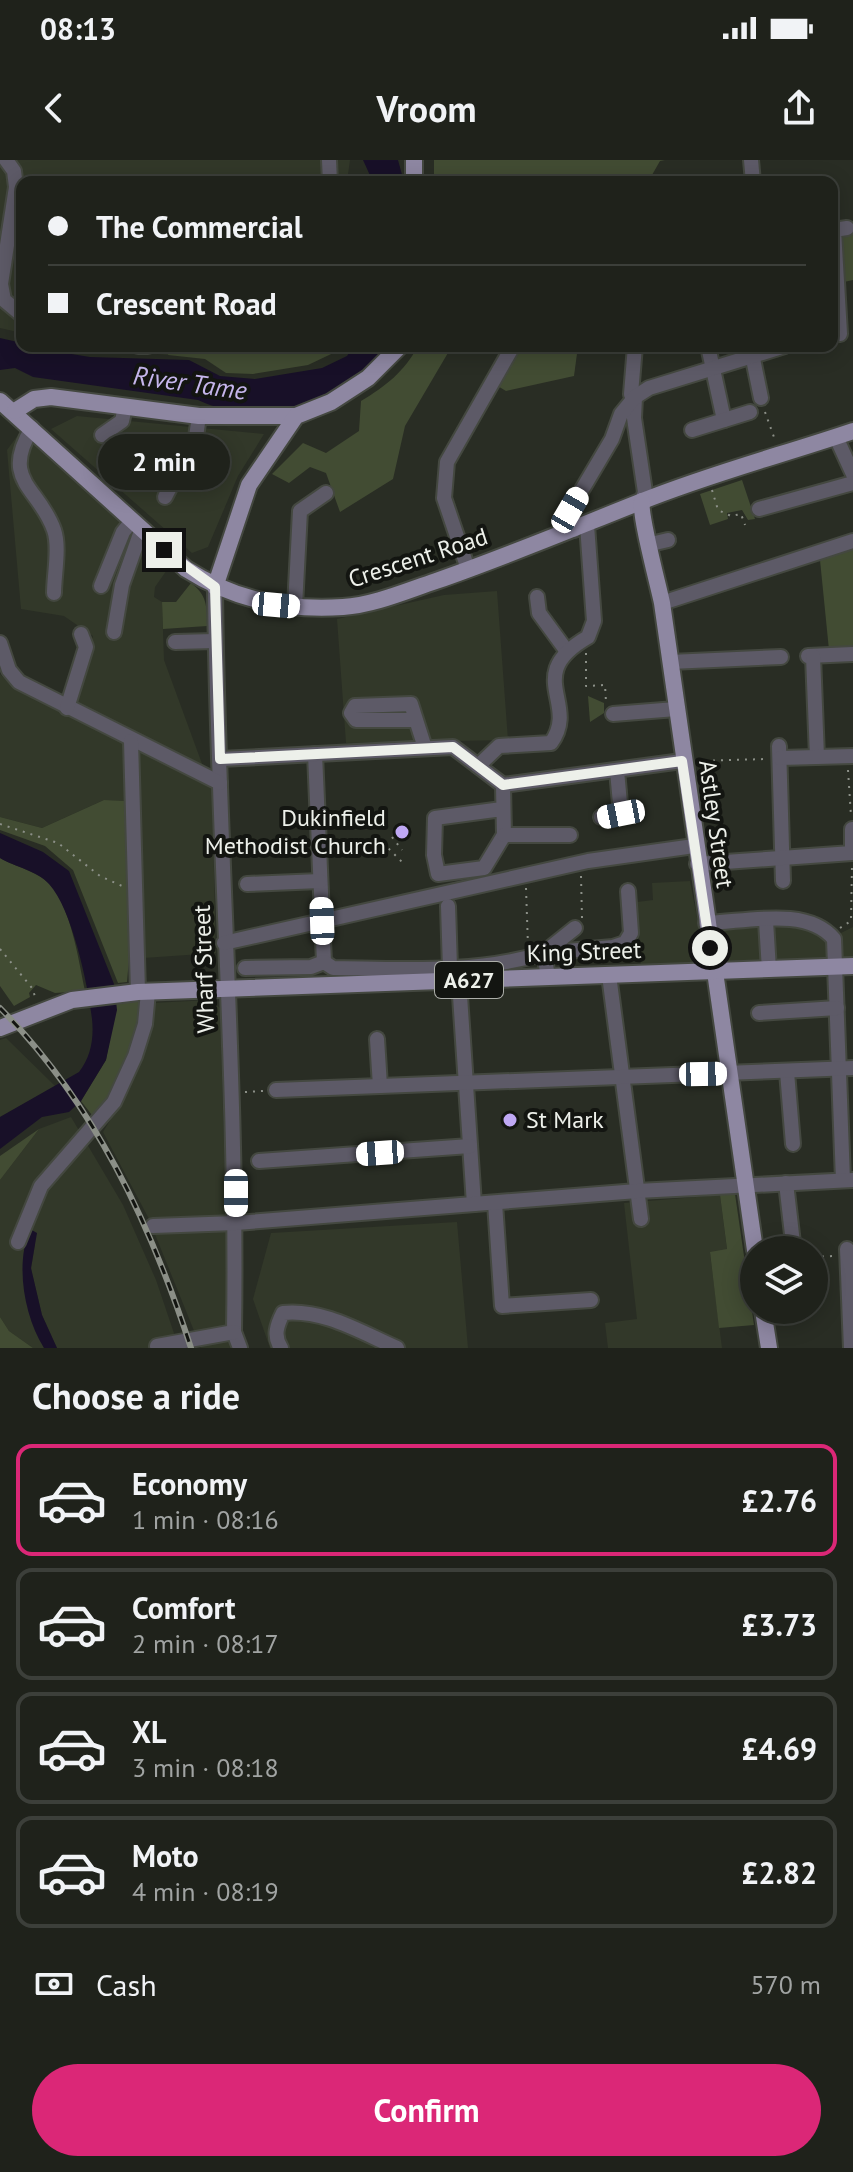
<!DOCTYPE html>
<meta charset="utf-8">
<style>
body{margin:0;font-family:"PT Sans",sans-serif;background:#272a24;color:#f1f3f6;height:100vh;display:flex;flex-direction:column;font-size:30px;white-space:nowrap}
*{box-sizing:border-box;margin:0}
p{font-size:26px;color:#a1a4a3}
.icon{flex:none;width:44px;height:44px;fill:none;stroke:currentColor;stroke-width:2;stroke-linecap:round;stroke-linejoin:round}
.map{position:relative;height:1188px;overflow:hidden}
.panel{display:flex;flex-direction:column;background:#1f221b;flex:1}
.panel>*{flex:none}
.guide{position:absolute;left:16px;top:16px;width:822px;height:176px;border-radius:16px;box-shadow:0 4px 20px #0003,0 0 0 2px #3c3f3a;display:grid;align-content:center;height:176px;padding:0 32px;background:#1f221b}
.tools{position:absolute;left:740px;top:1076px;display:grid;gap:16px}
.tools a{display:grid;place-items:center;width:88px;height:88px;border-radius:50%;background:#1f221b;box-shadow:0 4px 20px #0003,0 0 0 2px #3c3f3a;font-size:40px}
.end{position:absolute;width:36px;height:36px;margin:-18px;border:10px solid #edf0ea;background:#111;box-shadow:0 0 0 4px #111}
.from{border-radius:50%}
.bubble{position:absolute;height:56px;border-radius:28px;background:#1f221b;box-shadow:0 4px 20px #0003,0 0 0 2px #3c3f3a;font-size:26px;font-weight:700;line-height:56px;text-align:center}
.car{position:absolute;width:24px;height:48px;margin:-24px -12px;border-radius:10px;box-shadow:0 0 6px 2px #0007;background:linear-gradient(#fff 24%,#345 0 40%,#fff 0 76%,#345 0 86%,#fff 0)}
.guide b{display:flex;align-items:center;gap:28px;height:76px;font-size:30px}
.guide b+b{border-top:2px solid #3c3f3a}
.guide i{width:20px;height:20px;background:#f1f3f6}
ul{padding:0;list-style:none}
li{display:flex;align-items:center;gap:24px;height:112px;margin:0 16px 12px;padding:0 16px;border:4px solid #3c3f3a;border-radius:16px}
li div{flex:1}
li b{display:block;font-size:30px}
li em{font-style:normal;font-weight:700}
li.active{border-color:#db2777}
li>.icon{width:72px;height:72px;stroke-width:1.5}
h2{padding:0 32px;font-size:36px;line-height:96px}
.pay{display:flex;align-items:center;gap:20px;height:88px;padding:0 32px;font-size:30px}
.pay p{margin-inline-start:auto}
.action{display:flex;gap:16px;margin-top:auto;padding:16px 32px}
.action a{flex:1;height:92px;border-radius:48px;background:#db2777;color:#fff;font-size:32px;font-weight:700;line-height:92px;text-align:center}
.status{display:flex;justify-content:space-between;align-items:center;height:56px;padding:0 40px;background:#1f221b;direction:ltr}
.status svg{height:22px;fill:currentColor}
header{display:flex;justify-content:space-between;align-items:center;height:104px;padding:0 32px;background:#1f221b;font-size:36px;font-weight:700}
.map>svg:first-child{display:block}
</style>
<div class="status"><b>08:13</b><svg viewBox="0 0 49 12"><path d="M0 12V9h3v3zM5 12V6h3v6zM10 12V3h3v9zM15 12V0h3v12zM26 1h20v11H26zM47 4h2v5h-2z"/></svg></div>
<header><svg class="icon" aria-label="back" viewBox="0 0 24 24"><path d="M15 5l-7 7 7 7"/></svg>Vroom<svg class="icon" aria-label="share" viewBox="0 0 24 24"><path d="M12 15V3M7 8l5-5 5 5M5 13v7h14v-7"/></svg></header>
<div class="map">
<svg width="853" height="1188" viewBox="0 0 853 1188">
<rect width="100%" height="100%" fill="#292d24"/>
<g fill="#323829">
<polygon points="0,0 350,0 347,22 22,22 22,173 0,168"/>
<polygon points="74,186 170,186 168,195"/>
<polygon points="77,256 264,274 238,316 208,387 192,393 51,269"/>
<polygon points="21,271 169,407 155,427 154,437 162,442 164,500 212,631 216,793 129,799 127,641 104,640 42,668 0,657 0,514 6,520 131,586 70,547 93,476 64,456 21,449 7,290"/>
<polygon points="497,431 508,580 346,583 337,459 444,435"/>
<polygon points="690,721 699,768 802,765 817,771 827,780 853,767 853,800 641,808 637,742 653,740 652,723"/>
<polygon points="210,840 220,848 230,1188 201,1188 148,1057 103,972 123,939 152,843"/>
<polygon points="6,878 55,926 0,957 0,880"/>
<polygon points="71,957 123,1045 156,1120 179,1188 57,1188 42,1155 31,1109 35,1084 25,1079 26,1139 44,1188 33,1188 9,1171 0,1157 0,1020 39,969"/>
<polygon points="720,1035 727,1090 710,1093 722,1188 608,1188 605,1163 637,1159 624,1043"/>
<polygon points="457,1062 468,1188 270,1188 253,1139 271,1073"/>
</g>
<g fill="#424c33">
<polygon points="434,0 665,0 660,1 648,22 434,22"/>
<polygon points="853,72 853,120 844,122 840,73"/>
<polygon points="170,186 348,186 308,205 253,214 226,213 205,199 168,195"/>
<path d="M418,186H452L405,266L393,319L340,352L326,313L310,307L289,323L272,314L303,283L326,293L359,271L361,241C386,226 404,212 418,186Z"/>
<polygon points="503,186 578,186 574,216 506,231 486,219"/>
<polygon points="742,320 755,359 748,360 742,350 727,353 728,359 710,365 700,334"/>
<polygon points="853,386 853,488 829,490 820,400"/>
<path d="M191,423C207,435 207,446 207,466L163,469L162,442H176Z"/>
<polygon points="588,536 604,543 604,553 590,562"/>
<polygon points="104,640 127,641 129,799 127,822 118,823 73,710 45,686 0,670 0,657 42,668"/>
<path d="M0,698C14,706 32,710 45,720C70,738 79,803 85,831L55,833L36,825L29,833L30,837L14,846L0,826Z"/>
<polygon points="142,841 128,898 95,959 81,941 106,900 116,844"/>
<polygon points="39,969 0,1020 0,996"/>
<polygon points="735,1034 754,1165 719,1168 710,1092 727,1089 720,1035"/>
<polygon points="0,1157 9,1171 33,1188 0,1188"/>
</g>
<g fill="#181028">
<polygon points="363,0 398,0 404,22 373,22"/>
<path d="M0,178L22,183V186L90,197L189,200L220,216L255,219L322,208L347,196L354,186H386C352,242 257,269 198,240L33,217L15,208L0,210Z"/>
<path d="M0,673L43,692L69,711L114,824L117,850L106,900L81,941L69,952L42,957L0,989V957L79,912C91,897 94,878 92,859C88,825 72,749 49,724C38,711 15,707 0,698Z"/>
<path d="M30,1069L37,1073L31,1108L42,1155L57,1188H44C24,1156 15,1104 30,1069Z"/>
</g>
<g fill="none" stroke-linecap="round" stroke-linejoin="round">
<defs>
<g id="minor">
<polyline points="6,0 14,11 16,27 1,124 4,140 22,155"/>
<polyline points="329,0 330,22"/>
<polyline points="751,0 753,22"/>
<polyline points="840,174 834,70 847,68"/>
<polyline points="138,186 148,186"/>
<polyline points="635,186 631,234 635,237 634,258 645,332 642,341"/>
<polyline points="708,186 724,260"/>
<polyline points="752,194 761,238"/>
<path d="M32,268C0,321 39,327 54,370C60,387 54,415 54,433"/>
<polyline points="692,270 750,252"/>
<polyline points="102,275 122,261 125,247"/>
<polyline points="836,277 853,314"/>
<polyline points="165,337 196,277 199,256"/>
<polyline points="759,349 853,323"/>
<polyline points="574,370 570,350 612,279 621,254 635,237 649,228 785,186"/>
<polyline points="651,384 668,380"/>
<polyline points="468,409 444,338 447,302 513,186"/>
<polyline points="101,426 123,372 131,362"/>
<path d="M215,427C217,675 238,923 234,1172L240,1188"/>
<polyline points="537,437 539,453 566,490"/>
<polyline points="662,443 853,381"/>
<polyline points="295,446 300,351 326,333"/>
<polyline points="114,472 122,425 141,371"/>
<polyline points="175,482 215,481"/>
<polyline points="0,483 9,510 19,522 220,623"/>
<polyline points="808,496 853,494"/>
<polyline points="813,496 817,597"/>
<polyline points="670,502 781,497"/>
<polyline points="67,548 86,487 81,474"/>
<polyline points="613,554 676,549"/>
<polyline points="415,560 356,560 351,553 355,546 411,544 425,588"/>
<polyline points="131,581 138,832"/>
<polyline points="779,586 783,721"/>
<polyline points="315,594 324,802"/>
<polyline points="780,598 853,596"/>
<polyline points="220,599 453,587 503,625 682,601"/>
<path d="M478,606L499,586L551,583C580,543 522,515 588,477L594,461L587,365"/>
<polyline points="502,649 435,658 434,695 438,714 484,708 504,675 503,625"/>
<polyline points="601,657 621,654 617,611"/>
<polyline points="504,675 570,675"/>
<polyline points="697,704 852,693 852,669"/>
<polyline points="247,724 320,721"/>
<polyline points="448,746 450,808"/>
<polyline points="766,761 769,810"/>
<path d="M706,763C746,762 807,746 834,779L843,1020"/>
<polyline points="224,783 588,701 694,686"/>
<polyline points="545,792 575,768"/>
<polyline points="544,793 613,787 625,783 631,773 628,731"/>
<path d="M245,808L311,807L324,802L333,808C404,809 476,814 544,793L548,817"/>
<polyline points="609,815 641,1059"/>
<polyline points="459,821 474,1044"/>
<polyline points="759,853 837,848"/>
<polyline points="377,879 380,926"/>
<polyline points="787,912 793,984"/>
<polyline points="276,930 853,908"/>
<polyline points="259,1001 470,986"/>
<polyline points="786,1023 793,1083"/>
<polyline points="495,1043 502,1146 591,1140"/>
<polyline points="153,1066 236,1063 637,1031 853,1020"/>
<polyline points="18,1082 41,1026 114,942 135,896 145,864 148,832"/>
<polyline points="847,1089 851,1188"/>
<polyline points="157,1186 234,1172"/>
<path d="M281,1188C273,1176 277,1165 283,1153C324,1149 360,1172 397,1188"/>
</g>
<g id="major">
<polyline points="414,22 414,0"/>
<path d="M0,241L186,409C233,439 287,451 343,447C374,445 406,431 436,421C505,397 572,369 640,342C709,314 782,295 853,271"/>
<polyline points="15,251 34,239 51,237 199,256 296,256"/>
<path d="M642,341C639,353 658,424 662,443L755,1090"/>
<polyline points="215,427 249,325 296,256 331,242 368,218 400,186"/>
<polyline points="0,868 72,840 138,832 853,806"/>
<polyline points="763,1150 769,1188"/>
</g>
</defs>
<use href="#minor" stroke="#444840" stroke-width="18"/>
<use href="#major" stroke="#444840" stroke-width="20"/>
<g stroke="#8c9088" stroke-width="2" stroke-dasharray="2 6" stroke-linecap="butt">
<polyline points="765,252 775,280"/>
<polyline points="712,330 718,350 731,356 741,354 745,365"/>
<polyline points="586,493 586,526 605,525 606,542"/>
<polyline points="697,601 766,599"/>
<polyline points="848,610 851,656"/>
<polyline points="0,664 58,683 100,716 122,726"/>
<polyline points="392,677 402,690"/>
<polyline points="383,683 404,704"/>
<polyline points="581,716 582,758"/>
<polyline points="526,728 528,786"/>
<polyline points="840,768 851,761 852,705"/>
<polyline points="0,789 32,828 36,839"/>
<polyline points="245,932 263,931"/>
<polyline points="814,1097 834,1096"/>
</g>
<use href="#minor" stroke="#5d5a67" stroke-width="14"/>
<use href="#major" stroke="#8e87a2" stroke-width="16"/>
<defs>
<path id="rail" d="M0,848C94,943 150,1062 191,1188"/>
</defs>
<use href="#rail" stroke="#8b8f87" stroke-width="6"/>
<use href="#rail" stroke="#131511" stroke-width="3" stroke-dasharray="9" stroke-linecap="butt"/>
</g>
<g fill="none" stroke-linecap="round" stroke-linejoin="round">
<polyline stroke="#edf0ea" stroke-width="10" points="164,390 215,427 220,599 453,587 503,625 682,601 710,788"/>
</g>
<g fill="#bfa8f4" stroke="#131511" stroke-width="3">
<circle cx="402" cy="672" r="8"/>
<circle cx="510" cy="960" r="8"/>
</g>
<g text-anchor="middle" stroke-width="8" stroke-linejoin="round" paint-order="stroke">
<rect fill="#131511" stroke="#acaea9" stroke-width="2" x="435" y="802" width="68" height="36" rx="6"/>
<g font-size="22" font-weight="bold" fill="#edf0ea">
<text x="469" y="828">A627</text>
</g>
<g font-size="24" fill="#edf0ea" stroke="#131511">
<text transform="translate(418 398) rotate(-18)" y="8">Crescent Road</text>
<text transform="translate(716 664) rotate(82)" y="8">Astley Street</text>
<text transform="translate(584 792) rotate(-2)" y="8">King Street</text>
<text transform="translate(204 809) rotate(-92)" y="8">Wharf Street</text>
</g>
<g font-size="24" fill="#edf0ea" stroke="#131511" text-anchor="end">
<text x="386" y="666">Dukinfield<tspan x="386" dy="28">Methodist Church</tspan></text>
<text x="526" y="968" text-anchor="start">St Mark</text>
</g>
<g font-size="26" font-style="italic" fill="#c6b6ec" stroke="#131511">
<text transform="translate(190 223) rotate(8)" y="9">River Tame</text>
</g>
</g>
</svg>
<div class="tools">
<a><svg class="icon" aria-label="layers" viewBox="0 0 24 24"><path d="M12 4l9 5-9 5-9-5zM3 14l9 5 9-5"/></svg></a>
</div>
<i class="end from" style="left:710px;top:788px"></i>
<i class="end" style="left:164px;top:390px"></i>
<div class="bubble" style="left:98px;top:274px;width:132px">2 min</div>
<i class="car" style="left:570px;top:350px;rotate:30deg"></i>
<i class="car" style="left:276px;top:445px;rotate:95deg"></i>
<i class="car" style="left:621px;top:654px;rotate:259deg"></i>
<i class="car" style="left:322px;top:761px;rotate:358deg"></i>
<i class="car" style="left:703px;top:914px;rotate:89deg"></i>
<i class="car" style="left:380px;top:993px;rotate:266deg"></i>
<i class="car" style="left:236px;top:1033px;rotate:180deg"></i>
<div class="guide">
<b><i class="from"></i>The Commercial</b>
<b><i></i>Crescent Road</b>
</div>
</div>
<section class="panel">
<h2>Choose a ride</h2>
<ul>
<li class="active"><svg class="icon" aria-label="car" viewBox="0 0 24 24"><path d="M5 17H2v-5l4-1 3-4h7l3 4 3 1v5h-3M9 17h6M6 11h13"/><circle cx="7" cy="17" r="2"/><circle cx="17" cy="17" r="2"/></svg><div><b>Economy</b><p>1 min · 08:16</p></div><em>£2.76</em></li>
<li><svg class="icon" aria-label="car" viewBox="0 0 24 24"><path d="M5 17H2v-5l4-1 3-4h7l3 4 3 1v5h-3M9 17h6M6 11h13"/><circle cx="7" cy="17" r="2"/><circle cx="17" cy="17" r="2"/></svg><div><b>Comfort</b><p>2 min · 08:17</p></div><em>£3.73</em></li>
<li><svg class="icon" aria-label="car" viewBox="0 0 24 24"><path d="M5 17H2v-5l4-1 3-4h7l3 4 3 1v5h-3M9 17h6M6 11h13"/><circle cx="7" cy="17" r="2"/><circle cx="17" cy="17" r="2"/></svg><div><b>XL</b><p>3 min · 08:18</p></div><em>£4.69</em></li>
<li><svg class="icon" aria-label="car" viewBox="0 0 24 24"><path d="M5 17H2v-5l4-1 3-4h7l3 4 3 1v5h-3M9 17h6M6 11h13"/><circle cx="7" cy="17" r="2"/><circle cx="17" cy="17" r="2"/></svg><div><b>Moto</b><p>4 min · 08:19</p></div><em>£2.82</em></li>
</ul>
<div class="pay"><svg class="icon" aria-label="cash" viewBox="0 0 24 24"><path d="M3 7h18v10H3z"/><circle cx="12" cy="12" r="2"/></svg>Cash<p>570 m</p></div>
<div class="action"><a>Confirm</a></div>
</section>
